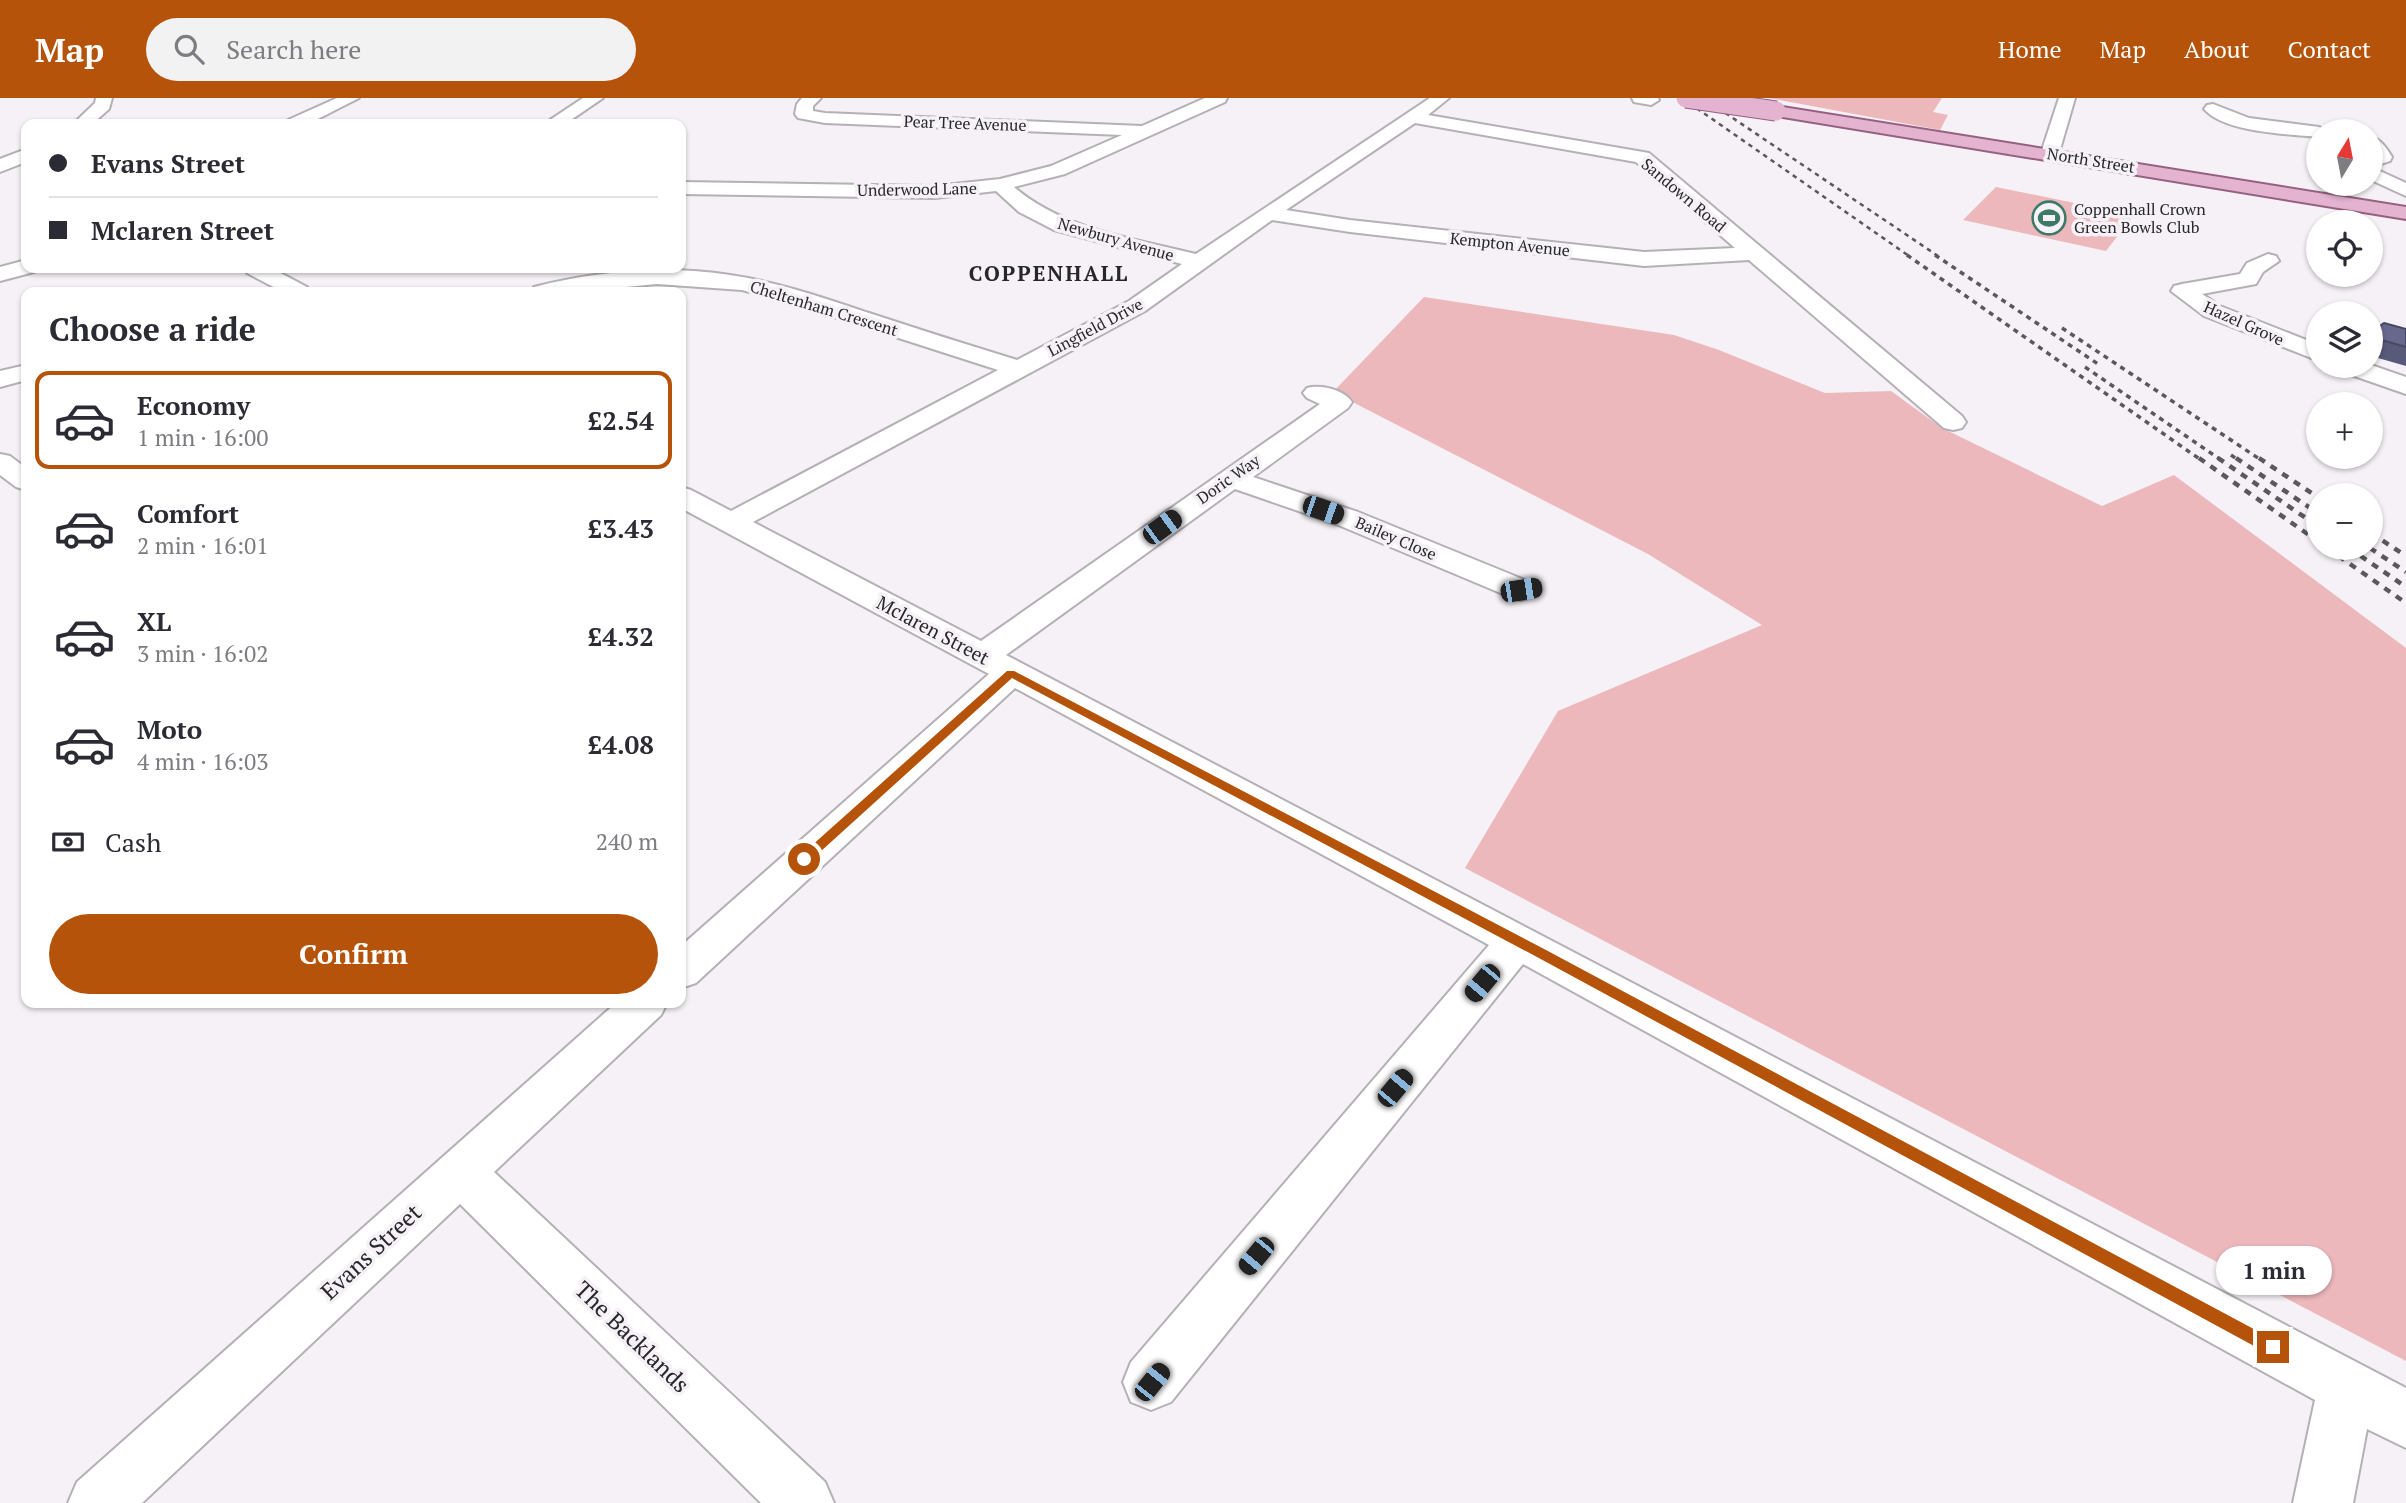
<!DOCTYPE html>
<meta charset="utf-8">
<style>
body{margin:0;font-family:"PT Serif",serif;background:#f2f2f3;color:#2b2b33;height:100vh;display:flex;flex-direction:column;font-size:26px;white-space:nowrap}
*{box-sizing:border-box;margin:0}
p{font-size:23px;color:#7c7c81}
.icon{flex:none;width:38px;height:38px;fill:none;stroke:currentColor;stroke-width:2;stroke-linecap:round;stroke-linejoin:round}
.map{position:relative;flex:1;overflow:hidden}
.panel{position:absolute;left:21px;top:189px;width:665px;height:721px;display:flex;flex-direction:column;background:#fff;border-radius:14px;box-shadow:0 2px 5px #0004}
.panel>*{flex:none}
.top-card{position:absolute;left:21px;top:21px;width:665px;height:154px;border-radius:14px;box-shadow:0 2px 5px #0004;display:grid;align-content:center;height:154px;padding:0 28px;background:#fff}
.needle{width:46px;rotate:10deg}
.tools{position:absolute;left:2306px;top:21px;display:grid;gap:14px}
.tools a{display:grid;place-items:center;width:77px;height:77px;border-radius:50%;background:#fff;box-shadow:0 2px 5px #0004;font-size:35px}
.end{position:absolute;width:32px;height:32px;margin:-16px;border:9px solid #b45309;background:#fff;box-shadow:0 0 0 4px #fff}
.from{border-radius:50%}
.bubble{position:absolute;height:49px;border-radius:24px;background:#fff;box-shadow:0 2px 5px #0004;font-size:23px;font-weight:800;line-height:49px;text-align:center}
.car{position:absolute;width:21px;height:42px;margin:-21px -10px;border-radius:9px;box-shadow:0 0 5px 2px #0007;background:linear-gradient(#222 24%,#8ab4d8 0 40%,#222 0 76%,#8ab4d8 0 86%,#222 0)}
.top-card b{display:flex;align-items:center;gap:24px;height:66px;font-size:26px}
.top-card b+b{border-top:2px solid #e1e1e2}
.top-card i{width:18px;height:18px;background:#2b2b33}
ul{padding:0;list-style:none}
li{display:flex;align-items:center;gap:21px;height:98px;margin:0 14px 10px;padding:0 14px;border:4px solid transparent;border-radius:14px}
li div{flex:1}
li b{display:block;font-size:26px}
li em{font-style:normal;font-weight:800}
li.active{border-color:#b45309}
li>.icon{width:63px;height:63px;stroke-width:1.5}
h2{padding:0 28px;font-size:32px;line-height:84px}
.pay{display:flex;align-items:center;gap:18px;height:77px;padding:0 28px;font-size:26px}
.pay p{margin-inline-start:auto}
.button{display:flex;gap:14px;margin-top:auto;padding:14px 28px}
.button a{flex:1;height:80px;border-radius:42px;background:#b45309;color:#fff;font-size:28px;font-weight:800;line-height:80px;text-align:center}
header{display:flex;align-items:center;gap:42px;box-sizing:border-box;height:98px;padding:0 35px;background:#b45309;color:#fff}
header strong{font-size:33px}
nav{display:flex;gap:38px;margin-inline-start:auto;font-size:24px}
.search{width:490px;height:63px;background:#f2f2f3;display:flex;align-items:center;gap:18px;box-sizing:border-box;padding:0 24px;border-radius:38px;color:#7c7c81;font-size:26px}
.map>svg:first-child{display:block}
</style>
<header>
<strong>Map</strong>
<div class="search"><svg class="icon" aria-label="search" viewBox="0 0 24 24"><circle cx="10" cy="10" r="6"/><path d="M15 15l6 6"/></svg>Search here</div>
<nav><a>Home</a><a>Map</a><a>About</a><a>Contact</a></nav>
</header>
<div class="map">
<svg width="2406" height="1405" viewBox="0 0 2406 1405">
<rect width="100%" height="100%" fill="#f5f1f6"/>
<g fill="#ecb8bc">
<polygon points="1769,0 1942,0 1933,14 1948,17 1940,32"/>
<polygon points="1996,89 2133,117 2133,118 2106,153 1963,122"/>
<polygon points="1424,199 1674,237 1719,252 1825,295 1891,293 1942,330 2102,408 2174,377 2406,550 2406,1263 1465,770 1558,613 1762,527 1648,456 1333,294"/>
</g>
<g fill="none" stroke-linecap="round" stroke-linejoin="round">
<defs>
<g id="minor">
<polygon points="96,0 112,0 109,11 92,26 73,26 95,5"/>
<polygon points="337,0 359,0 308,26 285,26 288,22"/>
<polygon points="583,0 603,0 565,26 544,26"/>
<path d="M802,0H821L813,8V13L825,15L1142,28L1205,0H1227L1225,4L1065,76L1014,89C1064,132 1133,140 1196,156L1430,0H1449L1428,17L1649,55L1962,318L1966,324L1962,330L1953,332L1944,330L1749,162L1644,168L1350,134L1272,122L1145,213L753,424L981,543L1320,306L1307,300L1303,295L1307,290C1321,286 1344,292 1352,304L1348,310L1253,379L1358,414L1532,485L1537,492L1532,499L1521,502L1510,499L1336,426L1235,391L1006,557L2406,1290V1350L2367,1331L2353,1405H2293L2315,1302L1523,866L1171,1304L1151,1312L1131,1304L1123,1284L1131,1264L1489,847L1015,590L696,885L681,890V848L989,576L681,410V389L691,392L731,413L998,272L793,206L742,192L657,186L573,194H531L534,189C598,173 665,167 730,177C778,184 824,200 869,215C918,231 968,247 1017,262L1129,203L1182,166L1054,132L1019,114L996,93L935,100L681,96V84L935,88L1000,81L1051,68L1122,37L825,25L798,20L795,16L797,6ZM1415,25L1636,64L1735,150L1644,154L1350,122L1286,112Z"/>
<polygon points="1632,0 1658,0 1659,2 1651,7 1634,4"/>
<polygon points="2059,0 2075,0 2059,55 2050,61 2041,55"/>
<path d="M2213,6L2249,20L2319,29L2327,33H2319V39C2289,36 2225,35 2204,11L2207,7Z"/>
<path d="M2371,39C2381,41 2387,51 2392,59L2390,63L2371,69Z"/>
<polygon points="26,51 26,64 0,74 0,61"/>
<polygon points="2371,69 2406,85 2406,98 2371,82"/>
<polygon points="2268,156 2276,158 2279,163 2263,174 2256,186 2202,196 2220,208 2319,247 2319,263 2204,218 2171,193 2174,188 2182,186 2240,176 2247,165"/>
<polygon points="26,162 26,170 36,170 34,174 0,183 0,169"/>
<polygon points="244,170 271,170 307,189 310,194 283,194 247,175"/>
<polygon points="26,267 26,282 0,289 0,273"/>
<polygon points="2371,267 2406,279 2406,296 2340,273 2336,268"/>
<polygon points="0,356 10,358 26,370 26,392 16,389 0,377"/>
<polygon points="616,905 667,905 661,917 494,1074 825,1384 834,1405 761,1405 460,1106 142,1405 68,1405 77,1384"/>
</g>
<polygon id="major" points="1776,8 2406,109 2406,121 1770,17 1767,13 1770,9"/>
</defs>
<use href="#minor" stroke="#b4b0b5" stroke-width="4"/>
<use href="#major" stroke="#966081" stroke-width="4"/>
<use href="#minor" fill="#fff" fill-rule="evenodd"/>
<use href="#major" fill="#e3b3d0" fill-rule="evenodd"/>
<g stroke="#5a585b" stroke-width="2.5" stroke-dasharray="4.5 4.5" stroke-linecap="butt">
<polyline points="1682,0 1909,158"/>
<polyline points="1703,0 1938,158"/>
</g>
<g stroke="#5a585b" stroke-width="3.5" stroke-dasharray="5 5" stroke-linecap="butt">
<polyline points="1907,157 2201,362"/>
<polyline points="1935,157 2101,268"/>
<polyline points="2062,230 2261,362"/>
<polyline points="2085,269 2221,362"/>
<polyline points="2231,357 2238,362"/>
</g>
<g stroke="#5a585b" stroke-width="4.5" stroke-dasharray="7 7" stroke-linecap="butt">
<polyline points="2199,360 2319,444"/>
<polyline points="2218,360 2319,429"/>
<polyline points="2236,360 2319,416"/>
<polyline points="2259,360 2319,400"/>
<polyline points="2371,435 2406,458"/>
<polyline points="2327,450 2406,505"/>
<polyline points="2349,450 2406,489"/>
<polyline points="2370,450 2406,474"/>
</g>
<defs>
<polyline id="major-bridge" points="1686,0 1776,13"/>
</defs>
<use href="#major-bridge" stroke="#966081" stroke-width="21" stroke-linecap="butt"/>
<use href="#major-bridge" stroke="#e3b3d0" stroke-width="19"/>
</g>
<polygon fill="#59597a" points="2406,231 2406,268 2371,258 2371,234"/>
<polygon fill="#68678e" stroke="#494863" stroke-width="2" points="2384,225 2406,231 2406,249 2371,239 2371,234"/>
<polygon fill="#b45309" points="1007,573 1014,573 1546,852 2278,1244 2281,1249 2278,1255 2273,1257 2267,1255 1537,859 1012,580 809,764 800,764 800,758"/>
<defs>
<symbol id="stadium-ring" viewBox="-11 -11 22 22"><circle r="9.5" fill="#f5f1f6" stroke="#3d7a66" stroke-width="1.5"/><path d="M0-5a6.5 5 0 1 0 0 10a6.5 5 0 1 0 0-10ZM-3.5-1.8h7v3.6h-7Z" fill="#3d7a66"/></symbol>
</defs>
<g fill-rule="evenodd">
<use href="#stadium-ring" x="2030" y="101" width="38" height="38"/>
</g>
<g text-anchor="middle" stroke-width="7" stroke-linejoin="round" paint-order="stroke">
<g font-size="16" fill="#272628" stroke="#f5f1f6">
<text transform="translate(965 25) rotate(2)" y="6">Pear Tree Avenue</text>
<text transform="translate(2091 62) rotate(9)" y="6">North Street</text>
<text transform="translate(917 91) rotate(-1)" y="6">Underwood Lane</text>
<text transform="translate(1684 97) rotate(40)" y="6">Sandown Road</text>
<text transform="translate(1116 141) rotate(16)" y="6">Newbury Avenue</text>
<text transform="translate(1510 146) rotate(6)" y="6">Kempton Avenue</text>
<text transform="translate(824 210) rotate(17)" y="6">Cheltenham Crescent</text>
<text transform="translate(2244 225) rotate(24)" y="6">Hazel Grove</text>
<text transform="translate(1095 229) rotate(-28)" y="6">Lingfield Drive</text>
<text transform="translate(1228 381) rotate(-35)" y="6">Doric Way</text>
<text transform="translate(1396 440) rotate(23)" y="6">Bailey Close</text>
</g>
<g font-size="16" fill="#272628" stroke="#f5f1f6" text-anchor="start">
<text x="2074" y="117">Coppenhall Crown<tspan x="2074" dy="18">Green Bowls Club</tspan></text>
</g>
<g font-size="19" fill="#272628" stroke="#f5f1f6">
<text transform="translate(933 532) rotate(28)" y="7">Mclaren Street</text>
</g>
<g font-size="21" font-weight="bold" letter-spacing="2" fill="#272628" stroke="#f5f1f6">
<text x="1049" y="183">COPPENHALL</text>
</g>
<g font-size="23" fill="#272628" stroke="#f5f1f6">
<text transform="translate(371 1154) rotate(-43)" y="8">Evans Street</text>
<text transform="translate(632 1239) rotate(44)" y="8">The Backlands</text>
</g>
</g>
</svg>
<div class="tools">
<a><svg class="needle" viewBox="-14 -14 28 28"><path d="M0-13l5 13h-10z" fill="#e53935"/><path d="M0 13l5-13h-10z" fill="#7c7c81"/></svg></a>
<a><svg class="icon" aria-label="locate" viewBox="0 0 24 24"><circle cx="12" cy="12" r="6"/><path d="M12 2v4M12 18v4M2 12h4M18 12h4"/></svg></a>
<a><svg class="icon" aria-label="layers" viewBox="0 0 24 24"><path d="M12 4l9 5-9 5-9-5zM3 14l9 5 9-5"/></svg></a>
<a>+</a>
<a>−</a>
</div>
<i class="end from" style="left:804px;top:761px"></i>
<i class="end" style="left:2273px;top:1249px"></i>
<div class="bubble" style="left:2216px;top:1148px;width:116px">1 min</div>
<i class="car" style="left:1323px;top:412px;rotate:109deg"></i>
<i class="car" style="left:1162px;top:429px;rotate:54deg"></i>
<i class="car" style="left:1521px;top:492px;rotate:81deg"></i>
<i class="car" style="left:1482px;top:885px;rotate:220deg"></i>
<i class="car" style="left:1395px;top:990px;rotate:40deg"></i>
<i class="car" style="left:1256px;top:1158px;rotate:220deg"></i>
<i class="car" style="left:1152px;top:1284px;rotate:39deg"></i>
<div class="top-card">
<b><i class="from"></i>Evans Street</b>
<b><i></i>Mclaren Street</b>
</div>
<section class="panel">
<h2>Choose a ride</h2>
<ul>
<li class="active"><svg class="icon" aria-label="car" viewBox="0 0 24 24"><path d="M5 17H2v-5l4-1 3-4h7l3 4 3 1v5h-3M9 17h6M6 11h13"/><circle cx="7" cy="17" r="2"/><circle cx="17" cy="17" r="2"/></svg><div><b>Economy</b><p>1 min · 16:00</p></div><em>£2.54</em></li>
<li><svg class="icon" aria-label="car" viewBox="0 0 24 24"><path d="M5 17H2v-5l4-1 3-4h7l3 4 3 1v5h-3M9 17h6M6 11h13"/><circle cx="7" cy="17" r="2"/><circle cx="17" cy="17" r="2"/></svg><div><b>Comfort</b><p>2 min · 16:01</p></div><em>£3.43</em></li>
<li><svg class="icon" aria-label="car" viewBox="0 0 24 24"><path d="M5 17H2v-5l4-1 3-4h7l3 4 3 1v5h-3M9 17h6M6 11h13"/><circle cx="7" cy="17" r="2"/><circle cx="17" cy="17" r="2"/></svg><div><b>XL</b><p>3 min · 16:02</p></div><em>£4.32</em></li>
<li><svg class="icon" aria-label="car" viewBox="0 0 24 24"><path d="M5 17H2v-5l4-1 3-4h7l3 4 3 1v5h-3M9 17h6M6 11h13"/><circle cx="7" cy="17" r="2"/><circle cx="17" cy="17" r="2"/></svg><div><b>Moto</b><p>4 min · 16:03</p></div><em>£4.08</em></li>
</ul>
<div class="pay"><svg class="icon" aria-label="cash" viewBox="0 0 24 24"><path d="M3 7h18v10H3z"/><circle cx="12" cy="12" r="2"/></svg>Cash<p>240 m</p></div>
<div class="button"><a>Confirm</a></div>
</section>
</div>
